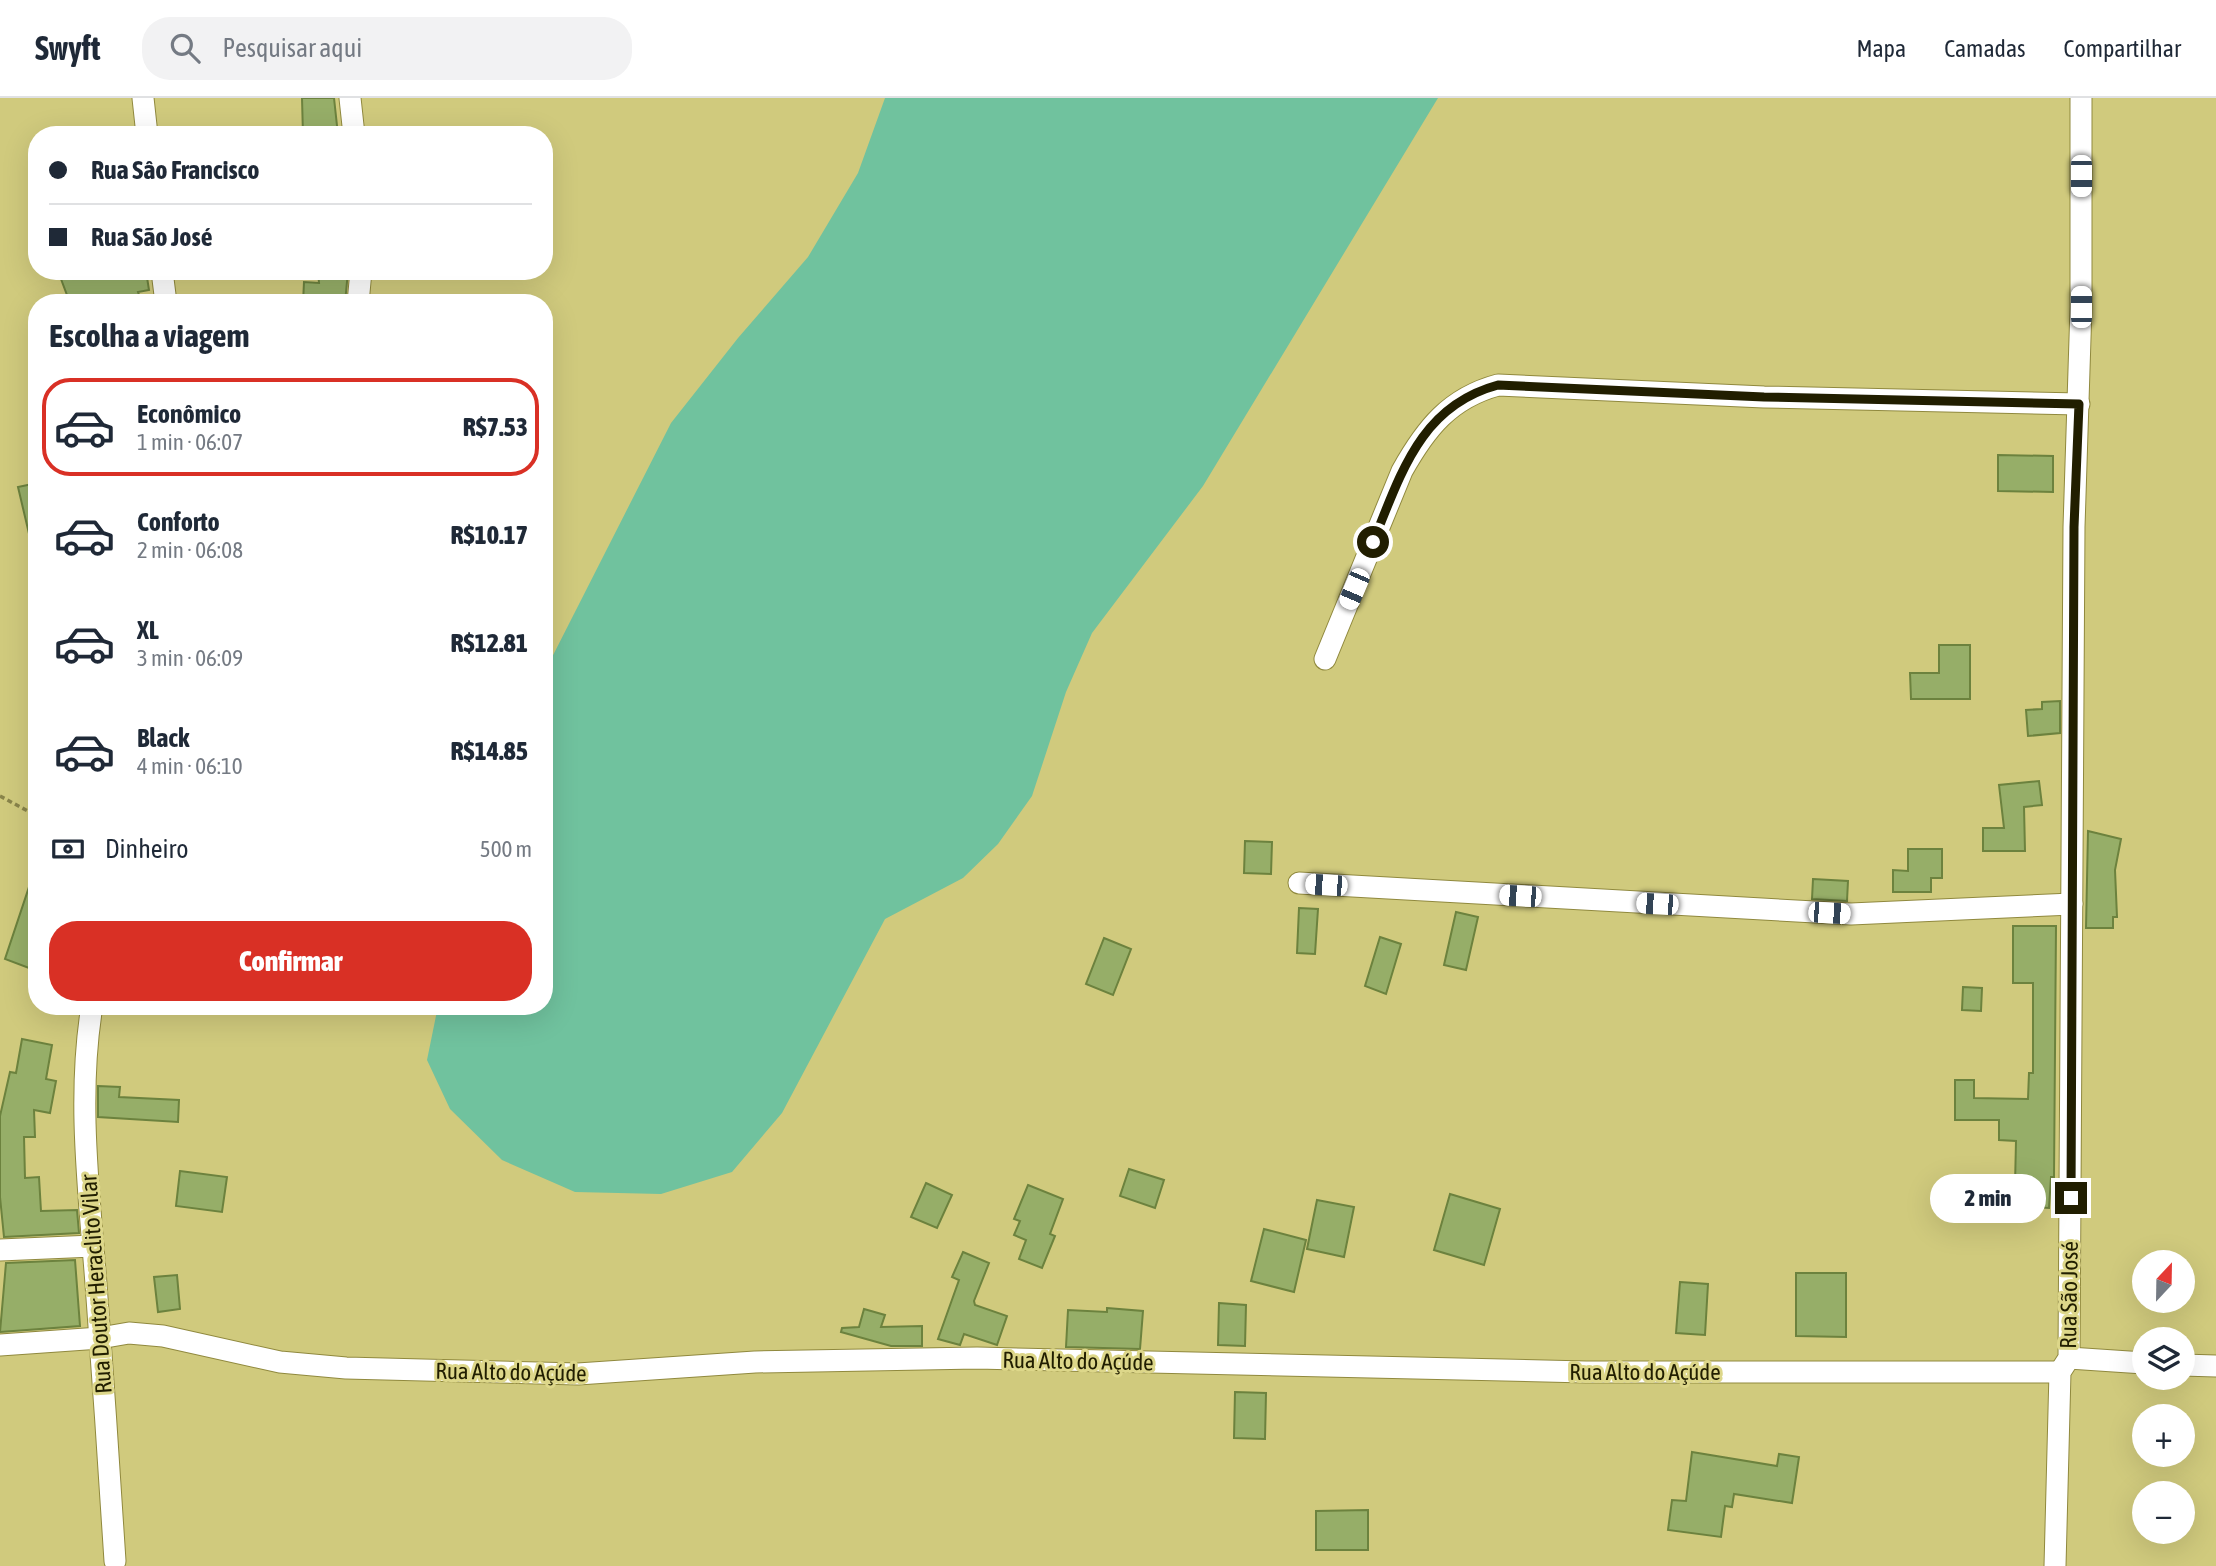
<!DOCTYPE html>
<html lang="pt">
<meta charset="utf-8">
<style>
body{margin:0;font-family:"Asap Condensed",sans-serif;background:#f2f2f3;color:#1f2937;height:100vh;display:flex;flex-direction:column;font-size:26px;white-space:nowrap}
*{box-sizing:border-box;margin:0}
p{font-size:23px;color:#747a83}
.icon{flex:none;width:38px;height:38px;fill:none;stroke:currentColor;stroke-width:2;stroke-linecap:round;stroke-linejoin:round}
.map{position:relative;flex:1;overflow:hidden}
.side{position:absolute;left:28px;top:196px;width:525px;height:721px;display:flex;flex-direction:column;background:#fff;border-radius:28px;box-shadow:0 7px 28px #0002}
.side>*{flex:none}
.banner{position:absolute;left:28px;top:28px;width:525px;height:154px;border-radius:28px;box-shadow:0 7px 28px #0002;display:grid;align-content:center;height:154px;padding:0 21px;background:#fff}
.needle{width:46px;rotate:22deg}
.controls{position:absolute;left:2132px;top:1152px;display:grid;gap:14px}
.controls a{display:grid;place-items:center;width:63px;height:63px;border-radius:50%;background:#fff;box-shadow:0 7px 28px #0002;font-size:35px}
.end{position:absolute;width:32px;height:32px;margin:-16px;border:9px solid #211e00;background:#fff;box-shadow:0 0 0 4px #fff}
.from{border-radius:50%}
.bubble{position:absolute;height:49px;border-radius:24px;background:#fff;box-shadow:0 7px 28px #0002;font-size:23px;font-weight:800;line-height:49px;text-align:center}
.car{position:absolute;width:21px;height:42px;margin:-21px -10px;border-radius:9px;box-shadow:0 0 5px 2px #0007;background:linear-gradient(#fff 24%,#345 0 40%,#fff 0 76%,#345 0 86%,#fff 0)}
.banner b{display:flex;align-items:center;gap:24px;height:66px;font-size:26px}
.banner b+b{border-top:2px solid #e0e1e3}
.banner i{width:18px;height:18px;background:#1f2937}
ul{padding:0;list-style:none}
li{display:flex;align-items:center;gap:21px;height:98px;margin:0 14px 10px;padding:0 7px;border:4px solid transparent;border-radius:28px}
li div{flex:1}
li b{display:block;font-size:26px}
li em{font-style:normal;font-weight:800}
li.active{border-color:#d93025}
li>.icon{width:63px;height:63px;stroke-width:1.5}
h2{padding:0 21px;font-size:32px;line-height:84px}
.pay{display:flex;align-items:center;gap:18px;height:77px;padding:0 21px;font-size:26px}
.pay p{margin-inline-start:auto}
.cta{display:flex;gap:14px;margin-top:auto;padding:14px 21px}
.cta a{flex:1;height:80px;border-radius:28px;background:#d93025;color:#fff;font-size:28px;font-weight:800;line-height:80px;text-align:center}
header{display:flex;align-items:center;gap:42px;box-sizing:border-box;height:98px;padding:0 35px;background:#fff;border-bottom:2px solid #e0e1e3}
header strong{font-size:33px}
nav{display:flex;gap:38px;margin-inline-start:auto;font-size:24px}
.search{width:490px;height:63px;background:#f2f2f3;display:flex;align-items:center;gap:18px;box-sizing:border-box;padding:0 24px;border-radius:28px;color:#747a83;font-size:26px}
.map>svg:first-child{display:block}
</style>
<header>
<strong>Swyft</strong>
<div class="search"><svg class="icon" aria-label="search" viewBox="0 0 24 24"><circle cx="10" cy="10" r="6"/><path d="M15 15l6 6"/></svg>Pesquisar aqui</div>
<nav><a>Mapa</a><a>Camadas</a><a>Compartilhar</a></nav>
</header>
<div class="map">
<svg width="2216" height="1468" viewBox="0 0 2216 1468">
<rect width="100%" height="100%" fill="#d0ca7d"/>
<polygon fill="#70c29e" points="885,0 1438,0 1203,388 1092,535 1066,594 1032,698 998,746 963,780 885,821 782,1015 732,1074 661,1096 575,1094 502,1062 450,1011 427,962 438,908 544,908 544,575 671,325 738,240 808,159 858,75"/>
<g fill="#96ae68" stroke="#6c823e" stroke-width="2">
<polygon points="302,0 334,0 338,37 303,37"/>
<polygon points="58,173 146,173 149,192 138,194 142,205 70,205"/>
<polygon points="318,173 348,173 345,205 303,205 304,184 319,185"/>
<polygon points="1998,357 2053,358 2053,394 1998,393"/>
<polygon points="37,385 37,439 30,440 18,389"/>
<polygon points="1939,547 1970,547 1970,601 1911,601 1910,575 1939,575"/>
<polygon points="2060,603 2060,635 2028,638 2026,612 2042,611 2042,604"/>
<polygon points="2039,683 2042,707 2024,709 2025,753 1983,753 1983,730 2004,730 1999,687"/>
<polygon points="2088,733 2121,741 2115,772 2117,819 2113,819 2113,830 2086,830"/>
<polygon points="1245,743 1272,744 1271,776 1244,775"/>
<polygon points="1908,751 1942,751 1942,780 1931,780 1931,794 1893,794 1893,772 1908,773"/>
<polygon points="35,771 37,772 37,873 5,861"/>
<polygon points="1813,781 1848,783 1847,803 1812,801"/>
<polygon points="1299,810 1318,811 1315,856 1297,855"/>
<polygon points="1456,814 1478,819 1466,872 1444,867"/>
<polygon points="2013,828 2056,828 2054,1079 2051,1079 2049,1110 1999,1107 2000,1089 2015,1087 2016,1043 1999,1042 1999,1022 1955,1022 1955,982 1974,982 1974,1000 2028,1001 2029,975 2033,975 2033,885 2013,885"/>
<polygon points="1380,839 1401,846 1386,896 1365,888"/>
<polygon points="1104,840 1131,851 1113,897 1086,886"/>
<polygon points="1963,889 1982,890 1981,913 1962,912"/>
<polygon points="22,941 52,947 46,981 56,983 50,1015 34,1012 35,1039 24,1039 25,1080 39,1079 41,1113 77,1112 79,1135 4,1139 0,1099 0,1018 10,974 16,975"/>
<polygon points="98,988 120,989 119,999 179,1002 178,1024 98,1019"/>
<polygon points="1129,1071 1164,1082 1155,1110 1120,1098"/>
<polygon points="180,1073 227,1079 222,1114 176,1108"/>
<polygon points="926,1085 952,1097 937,1130 911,1119"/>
<polygon points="1028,1087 1063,1101 1050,1136 1055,1138 1042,1170 1019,1161 1026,1142 1014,1137 1020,1123 1014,1121"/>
<polygon points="1450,1096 1500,1111 1484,1167 1434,1152"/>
<polygon points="1317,1102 1354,1109 1344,1159 1307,1151"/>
<polygon points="1264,1131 1306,1142 1294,1194 1251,1183"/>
<polygon points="963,1154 989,1165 974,1203 975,1207 1007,1218 997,1247 964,1236 960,1247 938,1241 959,1182 952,1179"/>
<polygon points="75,1162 80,1228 0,1234 6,1165"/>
<polygon points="1796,1175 1846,1175 1846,1239 1796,1238"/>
<polygon points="177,1177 180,1211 158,1214 154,1179"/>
<polygon points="1680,1184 1708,1186 1705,1237 1676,1235"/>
<polygon points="1219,1205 1246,1207 1245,1248 1218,1247"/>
<polygon points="1107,1210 1143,1213 1140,1251 1066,1249 1068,1212 1107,1214"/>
<polygon points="864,1211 885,1217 881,1229 922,1228 922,1248 891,1248 841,1234 842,1230 859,1229"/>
<polygon points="1235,1294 1266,1295 1265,1341 1234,1340"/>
<polygon points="1692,1354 1777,1368 1779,1356 1799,1359 1792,1405 1734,1396 1732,1409 1725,1408 1721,1439 1668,1432 1672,1402 1686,1403"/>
<polygon points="1368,1412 1368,1452 1316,1452 1316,1413"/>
</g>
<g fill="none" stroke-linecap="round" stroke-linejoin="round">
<defs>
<g id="minor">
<polyline points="143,0 147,37"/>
<polyline points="350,0 354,37"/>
<polyline points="162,173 166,205"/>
<polyline points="358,205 361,173"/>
<path d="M1325,561L1402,373C1426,330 1450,300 1498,287L1764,299L2079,306"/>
<polyline points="1299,785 1851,816 2072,806"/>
<path d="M92,908C77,999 89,1094 96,1186C103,1278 109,1371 115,1463"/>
<polyline points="0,1152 93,1148"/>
<polyline points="0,1247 100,1240 129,1235 163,1238 280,1264 346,1270 578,1276 755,1264 977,1260 1586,1274 2060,1274"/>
<polyline points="2069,1260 2144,1265"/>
<polyline points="2182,1267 2216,1268"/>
<polyline points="2055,1468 2060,1274 2069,1260 2074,429 2081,209 2081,0"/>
</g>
</defs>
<use href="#minor" stroke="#90893e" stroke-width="23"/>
<polyline stroke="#89844a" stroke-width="3.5" stroke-dasharray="5 3.5" stroke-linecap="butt" points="0,698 37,718"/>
<use href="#minor" stroke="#fff" stroke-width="21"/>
</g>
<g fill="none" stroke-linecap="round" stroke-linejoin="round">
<path stroke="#211e00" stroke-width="9" d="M1373,444C1401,376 1420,308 1498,287L1764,299L2079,306L2074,429L2071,1100"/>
</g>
<g text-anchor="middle" stroke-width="6" stroke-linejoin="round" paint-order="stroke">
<g font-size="23" fill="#211e00" stroke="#ddd78a">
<text transform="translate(96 1186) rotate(-94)" y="8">Rua Doutor Heraclito Vilar</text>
<text transform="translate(2069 1197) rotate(-89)" y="8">Rua São José</text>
<text transform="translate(1078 1263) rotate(1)" y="8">Rua Alto do Açúde</text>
<text transform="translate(511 1274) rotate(1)" y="8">Rua Alto do Açúde</text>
<text x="1645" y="1282">Rua Alto do Açúde</text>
</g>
</g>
</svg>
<div class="controls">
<a><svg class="needle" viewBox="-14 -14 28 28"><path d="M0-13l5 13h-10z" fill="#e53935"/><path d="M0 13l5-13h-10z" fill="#747a83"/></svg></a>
<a><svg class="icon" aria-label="layers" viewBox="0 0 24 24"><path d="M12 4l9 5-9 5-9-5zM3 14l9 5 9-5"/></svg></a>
<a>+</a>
<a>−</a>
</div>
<i class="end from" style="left:1373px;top:444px"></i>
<i class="end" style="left:2071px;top:1100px"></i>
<div class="bubble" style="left:1930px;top:1076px;width:116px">2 min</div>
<i class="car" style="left:2081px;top:78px;rotate:180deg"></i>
<i class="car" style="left:2081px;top:209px;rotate:0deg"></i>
<i class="car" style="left:1354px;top:491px;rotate:203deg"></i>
<i class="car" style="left:1326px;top:787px;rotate:273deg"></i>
<i class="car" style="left:1520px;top:798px;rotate:273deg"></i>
<i class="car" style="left:1657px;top:806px;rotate:273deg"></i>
<i class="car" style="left:1829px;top:815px;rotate:93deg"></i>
<div class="banner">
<b><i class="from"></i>Rua Sâo Francisco</b>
<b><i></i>Rua São José</b>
</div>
<section class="side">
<h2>Escolha a viagem</h2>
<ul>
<li class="active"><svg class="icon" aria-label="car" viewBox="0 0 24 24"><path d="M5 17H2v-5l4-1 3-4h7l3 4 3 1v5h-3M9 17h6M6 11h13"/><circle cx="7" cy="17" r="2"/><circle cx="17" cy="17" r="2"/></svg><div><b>Econômico</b><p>1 min · 06:07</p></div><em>R$7.53</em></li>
<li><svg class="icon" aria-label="car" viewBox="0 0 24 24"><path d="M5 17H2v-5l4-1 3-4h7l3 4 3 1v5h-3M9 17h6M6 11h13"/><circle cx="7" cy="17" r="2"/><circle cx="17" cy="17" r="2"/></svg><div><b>Conforto</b><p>2 min · 06:08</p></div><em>R$10.17</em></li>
<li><svg class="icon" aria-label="car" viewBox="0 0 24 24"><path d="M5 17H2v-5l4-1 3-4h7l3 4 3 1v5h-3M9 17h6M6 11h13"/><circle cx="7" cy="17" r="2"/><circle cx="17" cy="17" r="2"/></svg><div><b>XL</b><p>3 min · 06:09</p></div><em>R$12.81</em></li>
<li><svg class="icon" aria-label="car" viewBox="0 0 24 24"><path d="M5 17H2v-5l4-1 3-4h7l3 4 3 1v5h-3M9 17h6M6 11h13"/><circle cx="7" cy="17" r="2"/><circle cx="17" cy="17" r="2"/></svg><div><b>Black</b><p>4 min · 06:10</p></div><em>R$14.85</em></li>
</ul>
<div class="pay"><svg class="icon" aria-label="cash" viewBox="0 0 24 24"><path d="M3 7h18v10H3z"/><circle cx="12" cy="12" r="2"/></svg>Dinheiro<p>500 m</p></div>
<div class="cta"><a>Confirmar</a></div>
</section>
</div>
